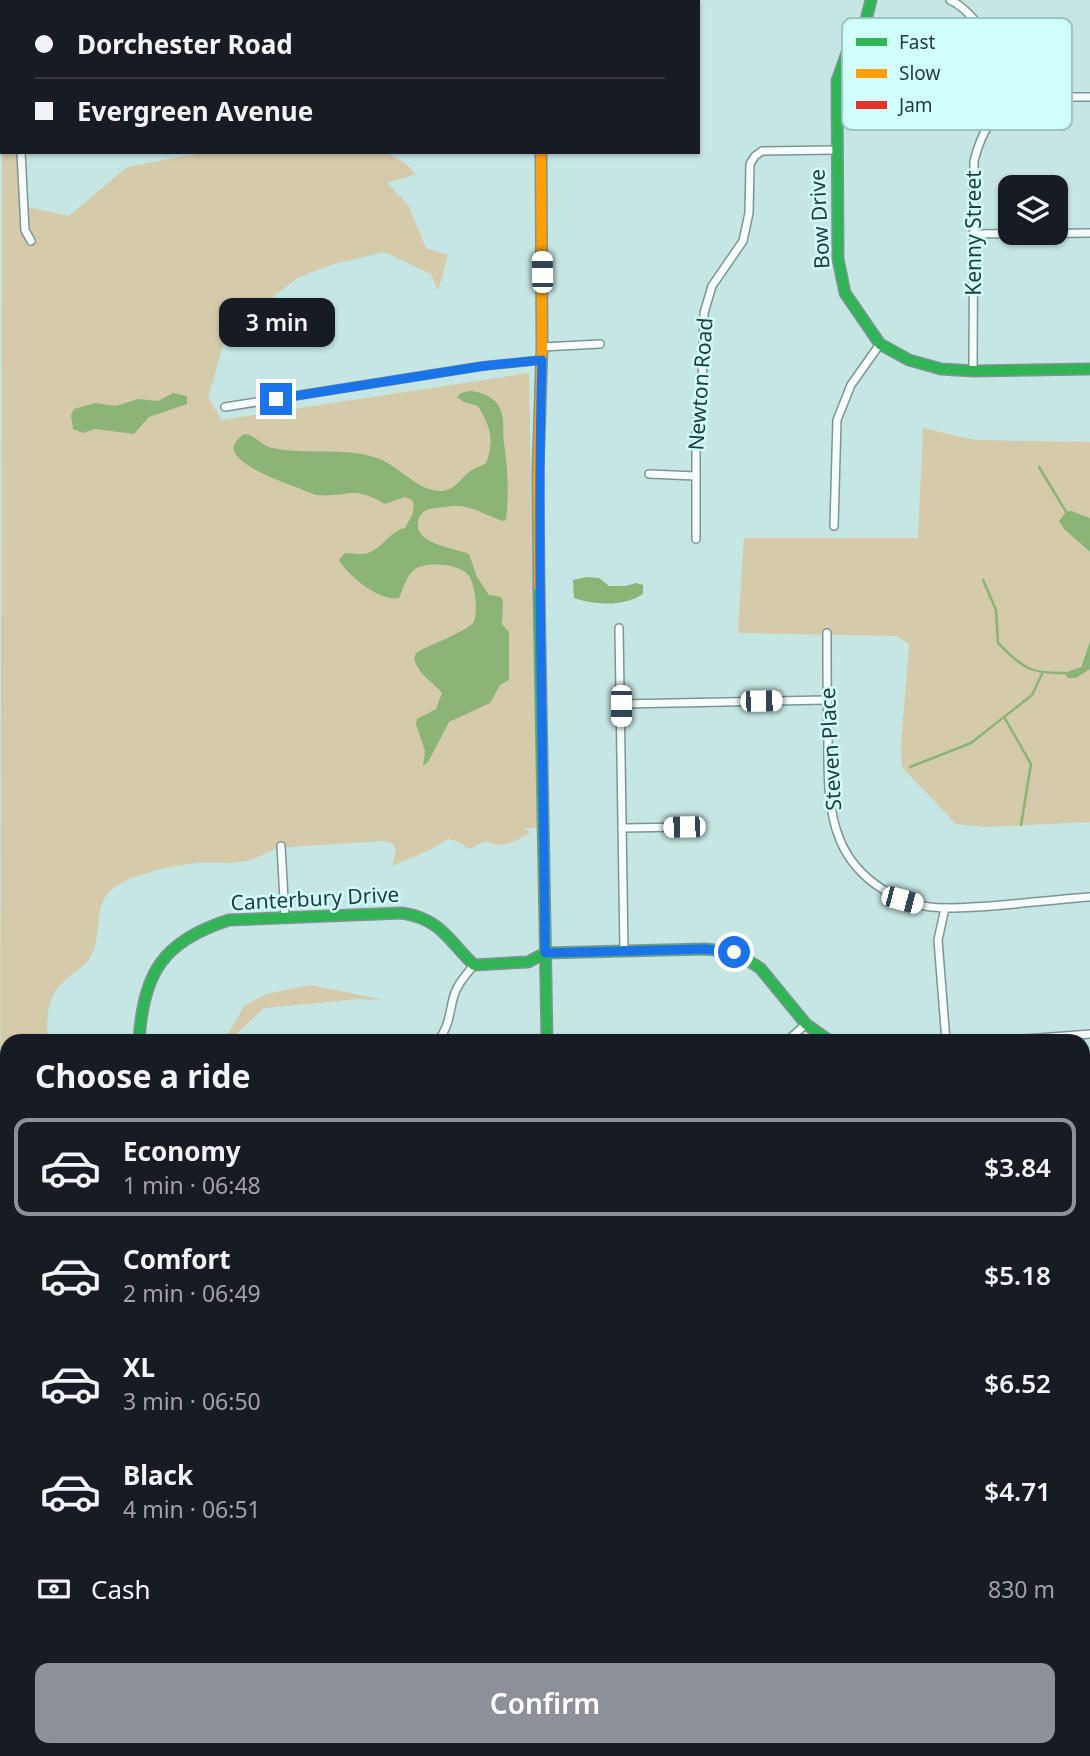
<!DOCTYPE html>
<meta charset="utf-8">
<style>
body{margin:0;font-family:"Noto Sans",sans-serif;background:#242831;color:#f1f3f6;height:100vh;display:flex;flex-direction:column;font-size:26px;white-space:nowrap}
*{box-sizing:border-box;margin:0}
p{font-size:23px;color:#9ea1a6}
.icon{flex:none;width:38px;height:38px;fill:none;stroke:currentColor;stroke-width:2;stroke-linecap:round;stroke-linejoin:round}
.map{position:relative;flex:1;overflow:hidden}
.drawer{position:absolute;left:0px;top:1034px;width:1090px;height:723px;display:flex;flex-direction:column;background:#171b24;border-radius:21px 21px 0 0;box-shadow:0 2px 5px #0004}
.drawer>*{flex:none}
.hud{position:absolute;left:0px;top:0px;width:700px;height:154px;box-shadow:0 2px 5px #0004;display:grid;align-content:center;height:154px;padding:0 35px;background:#171b24}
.fabs{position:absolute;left:998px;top:175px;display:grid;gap:14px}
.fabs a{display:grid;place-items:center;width:70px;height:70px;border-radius:14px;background:#171b24;box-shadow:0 2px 5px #0004;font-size:35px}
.end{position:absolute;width:32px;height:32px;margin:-16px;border:9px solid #1a73e8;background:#fff;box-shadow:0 0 0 4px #fff}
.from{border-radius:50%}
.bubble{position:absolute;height:49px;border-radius:14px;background:#171b24;box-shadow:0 2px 5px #0004;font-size:23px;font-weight:600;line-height:49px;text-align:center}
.car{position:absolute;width:21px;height:42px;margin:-21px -10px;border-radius:9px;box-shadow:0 0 5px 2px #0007;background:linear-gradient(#fff 24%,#345 0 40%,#fff 0 76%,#345 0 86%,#fff 0)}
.hud b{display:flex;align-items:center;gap:24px;height:66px;font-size:26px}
.hud b+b{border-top:2px solid #363941}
.hud i{width:18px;height:18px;background:#f1f3f6}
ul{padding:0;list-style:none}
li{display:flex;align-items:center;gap:21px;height:98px;margin:0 14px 10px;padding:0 21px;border:4px solid transparent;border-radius:14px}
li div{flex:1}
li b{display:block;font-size:26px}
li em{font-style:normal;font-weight:600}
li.selected{border-color:#8c9099}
li>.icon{width:63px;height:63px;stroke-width:1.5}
h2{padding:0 35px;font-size:32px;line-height:84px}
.pay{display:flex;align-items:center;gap:18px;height:77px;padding:0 35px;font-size:26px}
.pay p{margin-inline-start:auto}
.action{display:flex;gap:14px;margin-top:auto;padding:14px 35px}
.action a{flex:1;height:80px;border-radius:14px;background:#8c9099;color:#fff;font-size:28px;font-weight:600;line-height:80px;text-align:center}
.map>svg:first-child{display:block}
</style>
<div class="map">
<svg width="1090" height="1756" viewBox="0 0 1090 1756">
<rect width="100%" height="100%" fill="#c5e6e3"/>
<g fill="#d5caa9">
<path d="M2,115V152H18L19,205L69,216L127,167L207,152H385L405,163L416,174L387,183L408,205L426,248L448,255L438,291L431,274L384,252L331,265L299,277L274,296L255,319L231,317L208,398L222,420L529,373L537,828H523L531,832C516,841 502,850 486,841L469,849L459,842L448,839L431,849L392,866L396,850L393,844L383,841L276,848C265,854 254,860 241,862C227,864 212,862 198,863C174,865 123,875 107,894C94,910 102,937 91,956C84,969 70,974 60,985C46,1000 47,1022 47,1041H7V1276L0,1279Z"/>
<polygon points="923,428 975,440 1090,442 1090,518 1085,517 1064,529 1090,552 1090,641 1076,678 1090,669 1090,822 987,827 956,824 902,767 901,746 909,644 897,636 738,633 744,538 918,538"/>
<polygon points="311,985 383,1000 358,999 264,1008 229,1041 224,1041 244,1006 266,994"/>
<polygon points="1083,1486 1090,1487 1090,1524 1083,1523"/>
<polygon points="0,1630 7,1632 7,1711 0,1705"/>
<polygon points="35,1750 115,1750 118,1756 38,1756"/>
<polygon points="319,1750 459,1750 462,1756 317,1756"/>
<polygon points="848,1750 926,1750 963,1756 848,1756"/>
</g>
<g fill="#8bb476">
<path d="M470,391C481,392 492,396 498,405C506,417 502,431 504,443C508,468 509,495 506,520L503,521C489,517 471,505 456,506C450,506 434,508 429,509C417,512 414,529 423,536C433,546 456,549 469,554L477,577L489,595L501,597L503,602L502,624L509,632V680L500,685L490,703L449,722L428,762L423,766L425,751L416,724L417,719L436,709L442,693C432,681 418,674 414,659L416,653C427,646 467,631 473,623C479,613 475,585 469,576C461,563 424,561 414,570C406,576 403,589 399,598C381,602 349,577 339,560L345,553C352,553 362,555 368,553C383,548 390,531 405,528C410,519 417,510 412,500L405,497L385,504C351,484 349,498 316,495C295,486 251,473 237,456C229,447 237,439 244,434C256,435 262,446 273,448C310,456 349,445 384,461C402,470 420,492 442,491C456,490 461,477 472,470C477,467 482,466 486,463C495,440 490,426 478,406L464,402L457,397L461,393Z"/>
<polygon points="173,393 187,396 187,404 149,417 134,434 95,429 83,433 73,429 71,415 74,409 95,403 116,406 138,399 158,401"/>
<polygon points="1071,511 1090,518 1090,552 1064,529 1059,521 1066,512"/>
<path d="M587,577L599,578L609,586H625L636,583L643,585V594C624,607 595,605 574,598L573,580Z"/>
<polygon points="1090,641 1090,669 1076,678 1068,678 1064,673 1081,667"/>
<polygon points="0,1187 7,1187 7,1233 0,1235"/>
</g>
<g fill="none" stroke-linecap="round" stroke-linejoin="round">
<g stroke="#8bb476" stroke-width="2.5">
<polyline points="1039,467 1068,515"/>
<path d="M983,580L996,610L998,643C1023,668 1030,674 1065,673"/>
<polyline points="1004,717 1031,764 1021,825"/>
<polyline points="910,767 971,743 1032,695 1042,674"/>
</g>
<defs>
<g id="street">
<polyline points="99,0 99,2"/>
<path d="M950,0C984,16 1001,68 1014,101"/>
<polyline points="331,2 339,0"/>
<polyline points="655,2 655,0"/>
<polyline points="0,64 2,64"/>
<polyline points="21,152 25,230 31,241"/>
<polyline points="973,234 1090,233"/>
<polyline points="542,347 600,344"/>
<path d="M973,371L974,161C992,91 1029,97 1090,97"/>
<polyline points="225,407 483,366 542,360"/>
<polyline points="649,474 696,476"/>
<polyline points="834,526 837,420 851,385 880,344"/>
<polyline points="696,539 696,429 702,391 704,313 712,286 743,241 749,213 750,164 755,156 762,151 836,150"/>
<polyline points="619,628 624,951"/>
<path d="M827,633C827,668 827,704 828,739C828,772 827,809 840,840C857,881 902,908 946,908C994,908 1043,900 1090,897"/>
<polyline points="621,704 827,700"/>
<polyline points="622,828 684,827"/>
<polyline points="281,846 285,917"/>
<polyline points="945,908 938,940 946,1041"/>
<path d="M438,1041C449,1027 449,1015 453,999C456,985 466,975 474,965"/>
<polyline points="787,1041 806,1024"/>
<polyline points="999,1041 1090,1034"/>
<polyline points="1083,1377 1088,1170"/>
<polyline points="1083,1592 1090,1594"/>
<polyline points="1083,1713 1090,1714"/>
</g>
<g id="fast">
<polyline points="543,0 543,2"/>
<polyline points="871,0 866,20 848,50 837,81 838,259 845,293 880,344 909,360 941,369 973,371 1090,369"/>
<polyline points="539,587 547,1041"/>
<path d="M139,1041C143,973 163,941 229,920L402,913C441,919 448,940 474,965L528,962L545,953L705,949L734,952L760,968L806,1024L830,1041"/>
</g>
<g id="slow">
<polyline points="539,587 538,471 542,347 541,152"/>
<polyline points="0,1548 7,1546"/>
<polyline points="556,1750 556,1756"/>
</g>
<polyline id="jam" points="1083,1170 1090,1170"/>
</defs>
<use href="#street" stroke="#7c9694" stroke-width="10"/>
<use href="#fast" stroke="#7c9694" stroke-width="13"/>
<use href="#slow" stroke="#7c9694" stroke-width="13"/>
<use href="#jam" stroke="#7c9694" stroke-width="13"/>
<use href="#street" stroke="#f6fbfb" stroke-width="7"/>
<use href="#fast" stroke="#30b455" stroke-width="10"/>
<use href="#slow" stroke="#ff9f0a" stroke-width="10"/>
<use href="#jam" stroke="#e5322d" stroke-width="10"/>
</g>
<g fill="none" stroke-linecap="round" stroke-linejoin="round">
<path stroke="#1a73e8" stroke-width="9" d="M276,399L483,366L542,360C536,558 544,755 545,953L705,949L734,952"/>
</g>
<g text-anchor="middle" stroke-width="5" stroke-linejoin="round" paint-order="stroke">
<g font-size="21" fill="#243c3b" stroke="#cffefb">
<text transform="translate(820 219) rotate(-93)" y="7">Bow Drive</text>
<text transform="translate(974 233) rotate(-90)" y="7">Kenny Street</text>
<text transform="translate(701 384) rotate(-86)" y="7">Newton Road</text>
<text transform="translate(831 749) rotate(-93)" y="7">Steven Place</text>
<text transform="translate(315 899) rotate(-3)" y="7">Canterbury Drive</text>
</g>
</g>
<rect x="842" y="18" width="230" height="112" rx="10" fill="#cffefb" stroke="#9cc4c1" stroke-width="2"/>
<rect x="856" y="38" width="31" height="8" fill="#30b455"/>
<rect x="856" y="69" width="31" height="9" fill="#ff9f0a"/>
<rect x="856" y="101" width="31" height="8" fill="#e5322d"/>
<g font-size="19" fill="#243c3b">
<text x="899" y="49">Fast</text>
<text x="899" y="80">Slow</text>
<text x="899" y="112">Jam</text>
</g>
</svg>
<div class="fabs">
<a><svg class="icon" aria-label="layers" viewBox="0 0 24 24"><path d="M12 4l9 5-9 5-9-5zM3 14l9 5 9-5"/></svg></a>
</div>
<i class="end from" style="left:734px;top:952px"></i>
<i class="end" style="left:276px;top:399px"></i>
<div class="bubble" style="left:219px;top:298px;width:116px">3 min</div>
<i class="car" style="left:542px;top:272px;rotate:359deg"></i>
<i class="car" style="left:761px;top:701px;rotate:89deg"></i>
<i class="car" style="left:621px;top:706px;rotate:180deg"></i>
<i class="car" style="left:684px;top:827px;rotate:269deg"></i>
<i class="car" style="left:902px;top:900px;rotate:105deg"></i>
<div class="hud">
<b><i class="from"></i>Dorchester Road</b>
<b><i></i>Evergreen Avenue</b>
</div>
<section class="drawer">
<h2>Choose a ride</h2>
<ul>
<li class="selected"><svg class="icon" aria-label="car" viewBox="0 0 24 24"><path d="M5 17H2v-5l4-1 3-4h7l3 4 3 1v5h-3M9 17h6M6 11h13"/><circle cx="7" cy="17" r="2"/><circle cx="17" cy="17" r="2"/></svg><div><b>Economy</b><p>1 min · 06:48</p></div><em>$3.84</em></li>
<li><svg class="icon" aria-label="car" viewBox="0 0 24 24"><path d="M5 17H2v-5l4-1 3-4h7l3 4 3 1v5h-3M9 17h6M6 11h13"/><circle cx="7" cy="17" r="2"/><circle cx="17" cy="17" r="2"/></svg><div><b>Comfort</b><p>2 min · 06:49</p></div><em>$5.18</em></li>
<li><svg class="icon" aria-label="car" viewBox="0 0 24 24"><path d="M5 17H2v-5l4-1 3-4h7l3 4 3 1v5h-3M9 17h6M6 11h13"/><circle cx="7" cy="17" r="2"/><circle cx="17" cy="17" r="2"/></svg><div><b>XL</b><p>3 min · 06:50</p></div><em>$6.52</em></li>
<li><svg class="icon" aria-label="car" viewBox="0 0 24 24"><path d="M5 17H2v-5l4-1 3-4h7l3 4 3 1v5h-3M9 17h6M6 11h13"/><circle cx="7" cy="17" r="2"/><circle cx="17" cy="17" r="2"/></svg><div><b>Black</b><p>4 min · 06:51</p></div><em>$4.71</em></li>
</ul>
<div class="pay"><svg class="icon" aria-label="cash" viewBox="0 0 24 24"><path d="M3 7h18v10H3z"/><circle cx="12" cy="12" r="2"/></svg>Cash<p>830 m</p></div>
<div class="action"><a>Confirm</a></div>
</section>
</div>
